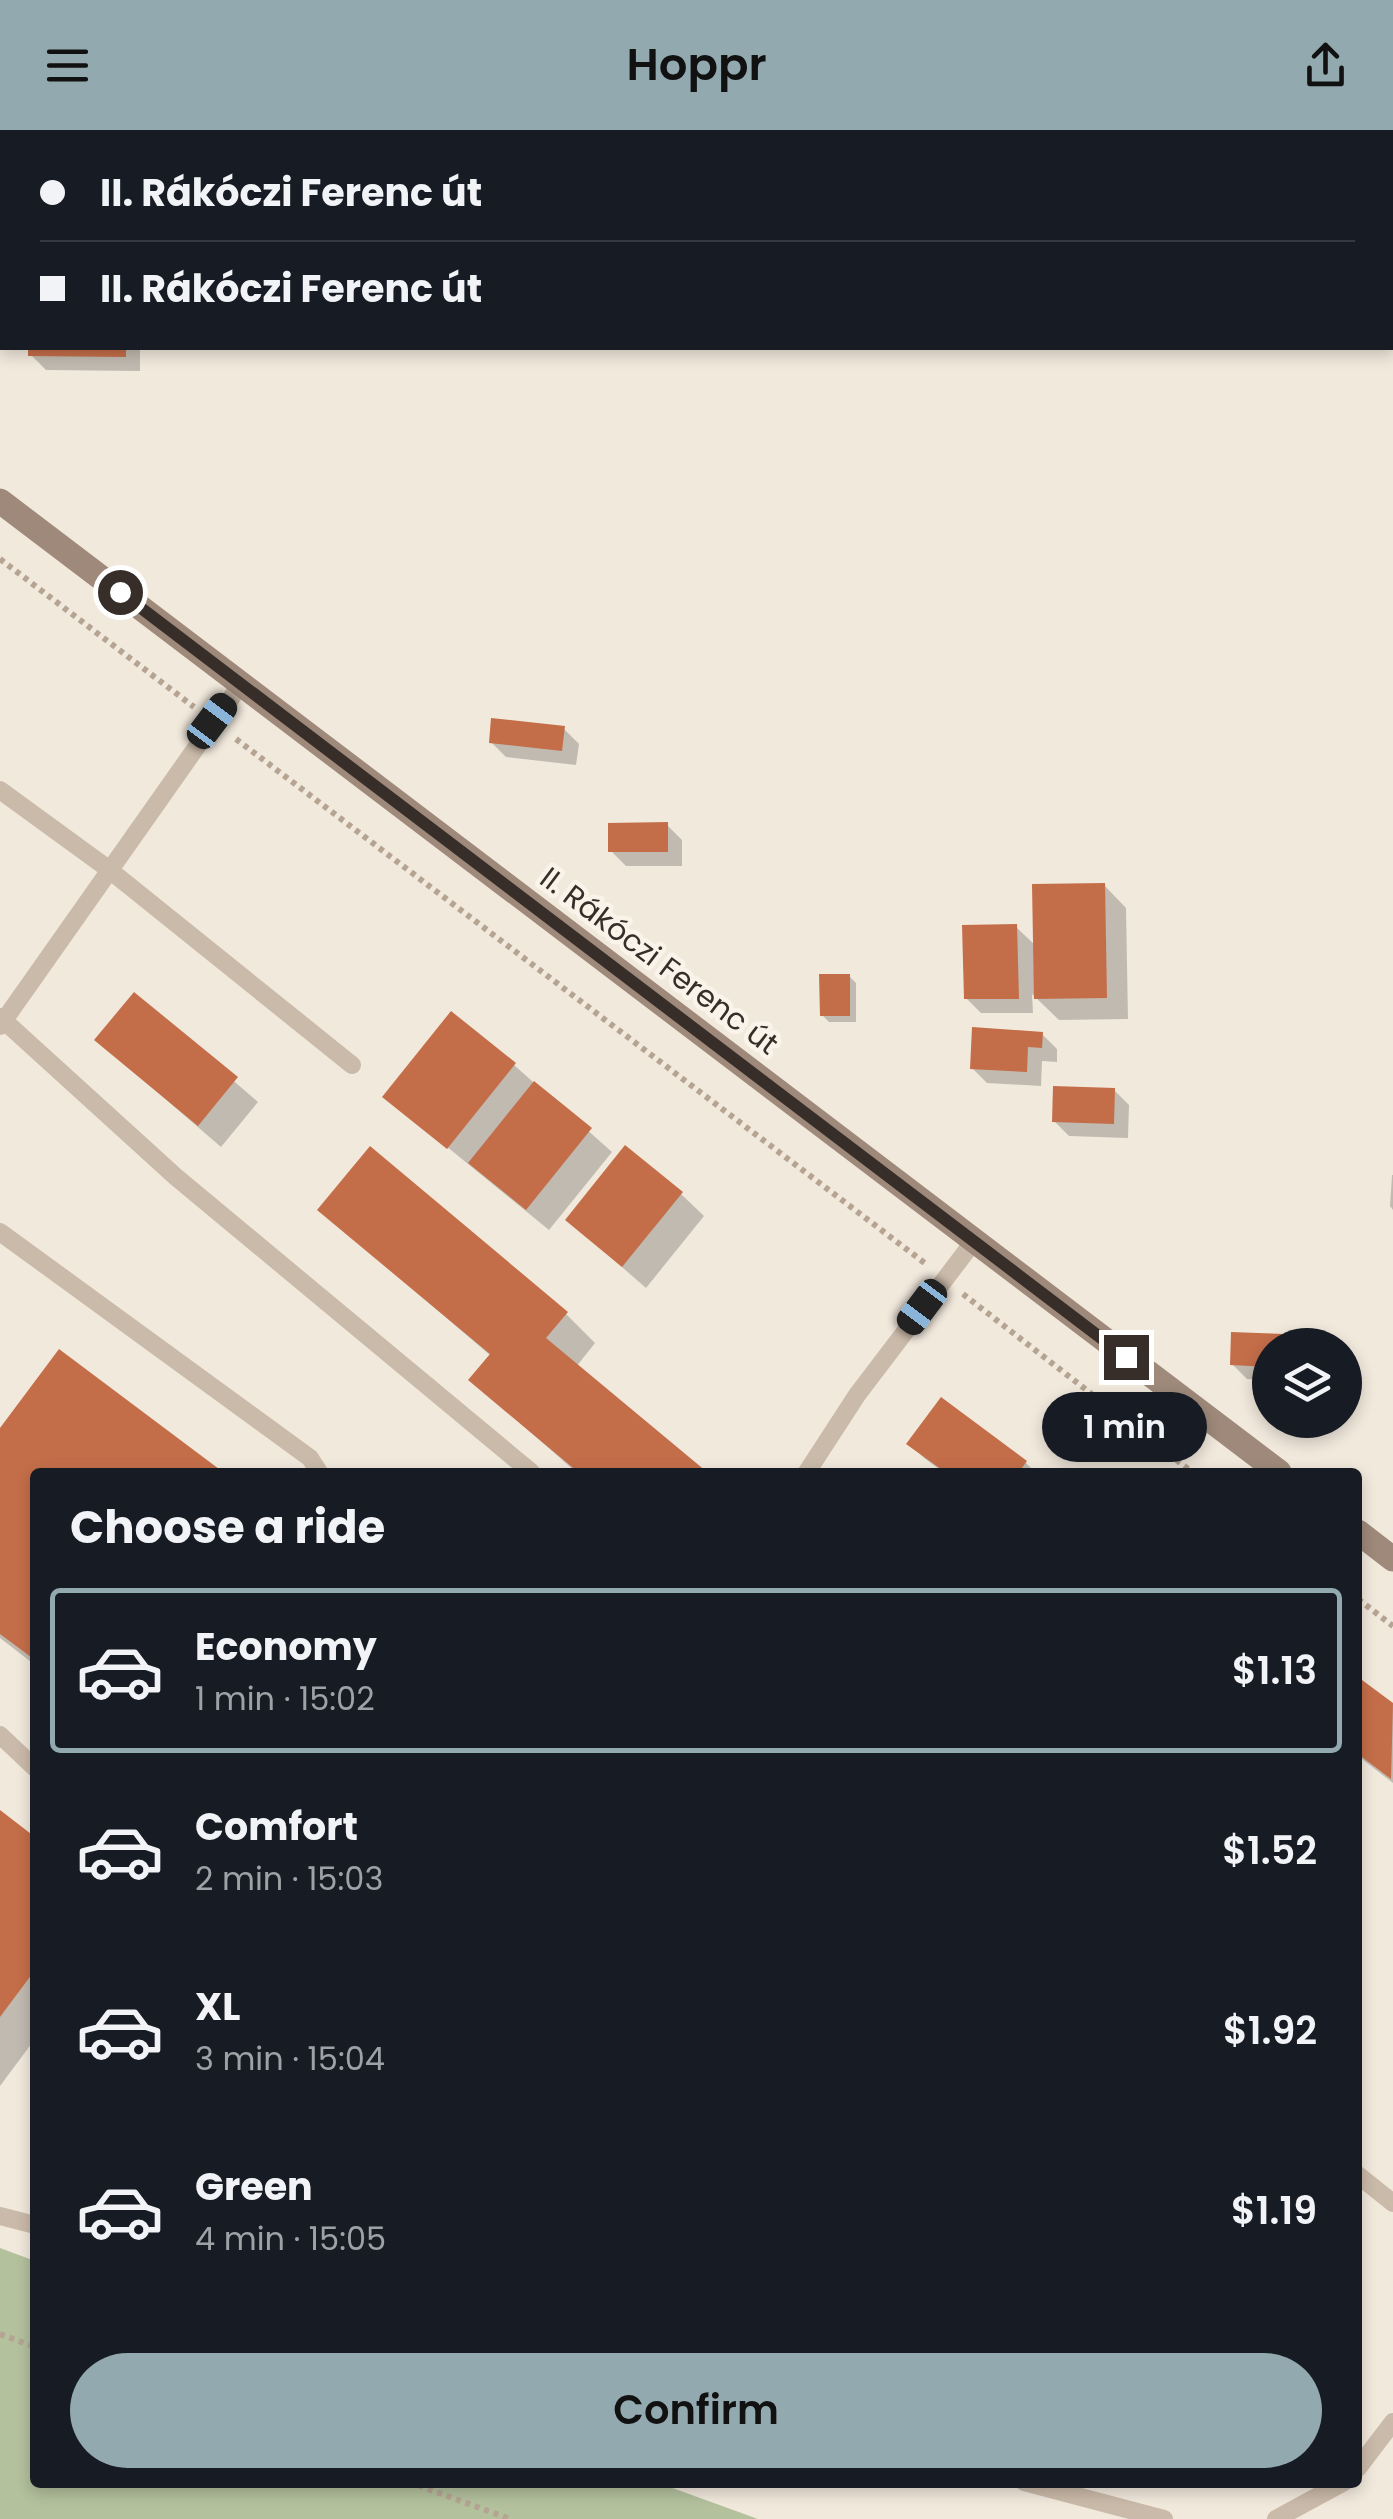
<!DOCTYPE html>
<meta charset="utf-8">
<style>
body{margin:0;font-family:Poppins,sans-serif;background:#242831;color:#f1f3f6;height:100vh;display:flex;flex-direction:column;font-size:38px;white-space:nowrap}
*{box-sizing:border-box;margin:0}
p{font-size:32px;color:#9ea1a6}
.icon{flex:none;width:55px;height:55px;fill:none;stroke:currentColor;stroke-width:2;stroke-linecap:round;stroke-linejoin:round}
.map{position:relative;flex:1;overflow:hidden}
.panel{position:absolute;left:30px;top:1338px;width:1332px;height:1020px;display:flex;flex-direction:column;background:#171b24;border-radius:10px;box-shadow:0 5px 15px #0003}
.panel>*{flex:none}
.top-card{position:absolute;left:0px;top:0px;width:1395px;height:220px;box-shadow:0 5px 15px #0003;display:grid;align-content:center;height:220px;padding:0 40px;background:#171b24}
.fabs{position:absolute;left:1252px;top:1198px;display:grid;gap:20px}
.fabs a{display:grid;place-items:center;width:110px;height:110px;border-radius:50%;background:#171b24;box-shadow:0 5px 15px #0003;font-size:50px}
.end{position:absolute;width:45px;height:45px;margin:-22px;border:12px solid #372e29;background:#fff;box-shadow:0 0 0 5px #fff}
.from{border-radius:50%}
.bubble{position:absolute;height:70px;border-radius:35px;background:#171b24;box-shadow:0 5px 15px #0003;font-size:32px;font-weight:600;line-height:70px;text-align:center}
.car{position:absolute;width:30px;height:60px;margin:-30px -15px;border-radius:12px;box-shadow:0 0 8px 2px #0007;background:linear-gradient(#222 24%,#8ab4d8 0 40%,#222 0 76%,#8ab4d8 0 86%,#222 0)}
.top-card b{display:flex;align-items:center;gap:35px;height:95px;font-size:38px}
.top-card b+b{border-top:2px solid #363941}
.top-card i{width:25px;height:25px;background:#f1f3f6}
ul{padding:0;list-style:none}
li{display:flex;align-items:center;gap:30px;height:165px;margin:0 20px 15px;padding:0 20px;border:5px solid transparent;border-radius:10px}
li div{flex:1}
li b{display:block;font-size:38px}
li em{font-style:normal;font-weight:600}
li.selected{border-color:#92aaaf}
li>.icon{width:90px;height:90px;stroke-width:1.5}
h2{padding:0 40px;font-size:45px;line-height:120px}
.cta{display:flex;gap:20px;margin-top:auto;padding:20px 40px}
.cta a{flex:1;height:115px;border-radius:60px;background:#92aaaf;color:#111;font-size:40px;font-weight:600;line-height:115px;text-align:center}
header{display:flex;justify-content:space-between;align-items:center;height:130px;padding:0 40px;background:#92aaaf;color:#111;font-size:45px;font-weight:600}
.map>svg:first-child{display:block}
</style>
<header><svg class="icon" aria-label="menu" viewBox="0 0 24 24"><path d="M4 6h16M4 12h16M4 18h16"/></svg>Hoppr<svg class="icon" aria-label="share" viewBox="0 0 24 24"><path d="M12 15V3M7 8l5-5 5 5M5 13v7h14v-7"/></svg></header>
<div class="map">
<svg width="1393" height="2389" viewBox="0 0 1393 2389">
<rect width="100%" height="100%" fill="#f2e9dd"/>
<polygon fill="#b3c19d" points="0,2118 35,2131 35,2352 656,2352 758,2389 0,2389"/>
<g fill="#0003">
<polygon points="838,0 891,0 894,2 838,2"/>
<polygon points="1232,0 1310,0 1310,2 1234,2"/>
<polygon points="31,218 140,218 140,241 46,240 31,225"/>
<polygon points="564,599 579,614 576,635 506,627 491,612"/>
<polygon points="667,695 682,710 682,736 626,736 611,721"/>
<polygon points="1104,755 1126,778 1128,889 1059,890 1032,864 1033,883 981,883 966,868 1016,797 1036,816"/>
<polygon points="849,846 856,853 856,892 829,892 822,885"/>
<polygon points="134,865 258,972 221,1017 97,910"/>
<polygon points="1042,904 1057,919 1057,932 1042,931 1041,956 987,953 972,938"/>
<polygon points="514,935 612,1022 549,1100 386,967"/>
<polygon points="1114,960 1129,975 1128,1008 1069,1006 1054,991"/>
<polygon points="1392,1045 1393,1045 1393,1080 1390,1076"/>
<polygon points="681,1064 704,1086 646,1158 568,1090"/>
<polygon points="320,1080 566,1184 595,1213 576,1237 703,1342 576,1342 471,1250 491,1226"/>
<polygon points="1283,1206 1292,1215 1270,1215 1270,1250 1247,1249 1232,1234"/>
<polygon points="59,1223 219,1342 35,1342 35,1535 0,1508 0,1302"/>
<polygon points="941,1270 1026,1333 1035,1342 943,1342 924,1328 909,1313"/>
<polygon points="1358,1550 1393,1576 1393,1653 1358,1626"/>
<polygon points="0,1683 35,1710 35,1909 0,1956"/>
</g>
<g fill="#c46e49">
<polygon points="28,218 126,218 126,227 28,226"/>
<polygon points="491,588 565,596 562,621 489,613"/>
<polygon points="668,692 668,722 608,722 608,693"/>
<polygon points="1105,753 1107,868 1034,869 1032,754"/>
<polygon points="1017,794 1019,869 964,869 962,795"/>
<polygon points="819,844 850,844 850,886 820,886"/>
<polygon points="134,862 238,947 198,996 94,910"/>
<polygon points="451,881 516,933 447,1019 382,967"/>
<polygon points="972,897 1043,902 1042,918 1028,917 1027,942 970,939"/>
<polygon points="534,951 592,998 526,1080 468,1033"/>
<polygon points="1053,956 1115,958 1114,994 1052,992"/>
<polygon points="625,1015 683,1062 622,1137 565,1090"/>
<polygon points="370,1016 568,1182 546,1208 707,1342 578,1342 468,1250 490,1224 317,1080"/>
<polygon points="1231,1202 1284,1204 1283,1215 1270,1215 1270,1237 1230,1235"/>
<polygon points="59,1219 223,1342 35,1342 35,1530 0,1504 0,1298"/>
<polygon points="941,1267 1027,1331 1019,1342 945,1342 906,1314"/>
<polygon points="1358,1547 1393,1573 1391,1649 1358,1624"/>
<polygon points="0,1680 35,1707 35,1840 0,1887"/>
</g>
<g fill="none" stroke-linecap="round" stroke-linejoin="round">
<g stroke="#b6a493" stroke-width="6" stroke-dasharray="5 5" stroke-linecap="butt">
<polyline points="0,429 194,577"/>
<polyline points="236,609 926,1134"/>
<polyline points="963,1164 1192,1342"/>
<polyline points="1358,1469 1393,1496"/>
<polyline points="0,2204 35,2217"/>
<polyline points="409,2352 510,2389"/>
</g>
<g stroke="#cabaa9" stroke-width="18">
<polyline points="0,660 107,738 352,935"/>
<polyline points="0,887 176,1047 531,1342"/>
<polyline points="0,896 241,554"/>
<polyline points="0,1102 310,1328 319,1342"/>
<polyline points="807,1342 857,1265 974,1111"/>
<polyline points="0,1605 35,1638"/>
<polyline points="1358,2045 1393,2073"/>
<polyline points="0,2086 35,2095"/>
<polyline points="1358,2338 1393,2292"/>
<polyline points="1024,2352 1164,2389"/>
<polyline points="1276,2389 1344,2352"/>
</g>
<g stroke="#cabaa9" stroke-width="25">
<polyline points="0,28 2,28"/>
<polyline points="1392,49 1393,49"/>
</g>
<g stroke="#9e897a" stroke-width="25">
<polyline points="0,371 1279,1342"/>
<polyline points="1358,1402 1393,1429"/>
</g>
</g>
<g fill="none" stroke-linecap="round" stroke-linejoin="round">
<polyline stroke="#372e29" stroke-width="12" points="120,462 1126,1227"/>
</g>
<g text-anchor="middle" stroke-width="9" stroke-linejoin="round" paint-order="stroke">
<g font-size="30" fill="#372e29" stroke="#f9f3e9">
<text transform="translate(659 831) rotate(37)" y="10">II. Rákóczi Ferenc út</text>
</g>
</g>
</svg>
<div class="fabs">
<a><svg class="icon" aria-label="layers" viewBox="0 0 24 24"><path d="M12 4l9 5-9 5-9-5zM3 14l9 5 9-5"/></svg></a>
</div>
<i class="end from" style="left:120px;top:462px"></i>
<i class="end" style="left:1126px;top:1227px"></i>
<div class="bubble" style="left:1042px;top:1262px;width:165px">1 min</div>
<i class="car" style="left:212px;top:591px;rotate:37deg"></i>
<i class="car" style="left:922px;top:1177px;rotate:217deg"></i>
<div class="top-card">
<b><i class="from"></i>II. Rákóczi Ferenc út</b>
<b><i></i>II. Rákóczi Ferenc út</b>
</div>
<section class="panel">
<h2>Choose a ride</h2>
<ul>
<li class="selected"><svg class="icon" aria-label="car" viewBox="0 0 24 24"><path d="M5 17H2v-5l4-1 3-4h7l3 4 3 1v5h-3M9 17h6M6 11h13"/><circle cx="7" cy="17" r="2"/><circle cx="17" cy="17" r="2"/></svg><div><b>Economy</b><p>1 min · 15:02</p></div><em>$1.13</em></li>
<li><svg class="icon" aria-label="car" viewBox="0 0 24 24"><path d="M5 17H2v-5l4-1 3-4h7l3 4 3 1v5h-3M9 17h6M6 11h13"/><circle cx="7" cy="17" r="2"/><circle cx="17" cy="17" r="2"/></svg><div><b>Comfort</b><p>2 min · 15:03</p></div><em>$1.52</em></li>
<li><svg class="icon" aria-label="car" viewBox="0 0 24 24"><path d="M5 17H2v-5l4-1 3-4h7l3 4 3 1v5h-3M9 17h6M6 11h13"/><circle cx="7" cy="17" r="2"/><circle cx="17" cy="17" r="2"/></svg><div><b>XL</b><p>3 min · 15:04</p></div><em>$1.92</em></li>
<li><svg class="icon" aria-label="car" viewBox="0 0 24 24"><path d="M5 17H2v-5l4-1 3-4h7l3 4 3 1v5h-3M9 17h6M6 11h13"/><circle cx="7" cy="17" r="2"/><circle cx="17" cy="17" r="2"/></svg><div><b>Green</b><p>4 min · 15:05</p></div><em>$1.19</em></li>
</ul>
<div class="cta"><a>Confirm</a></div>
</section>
</div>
